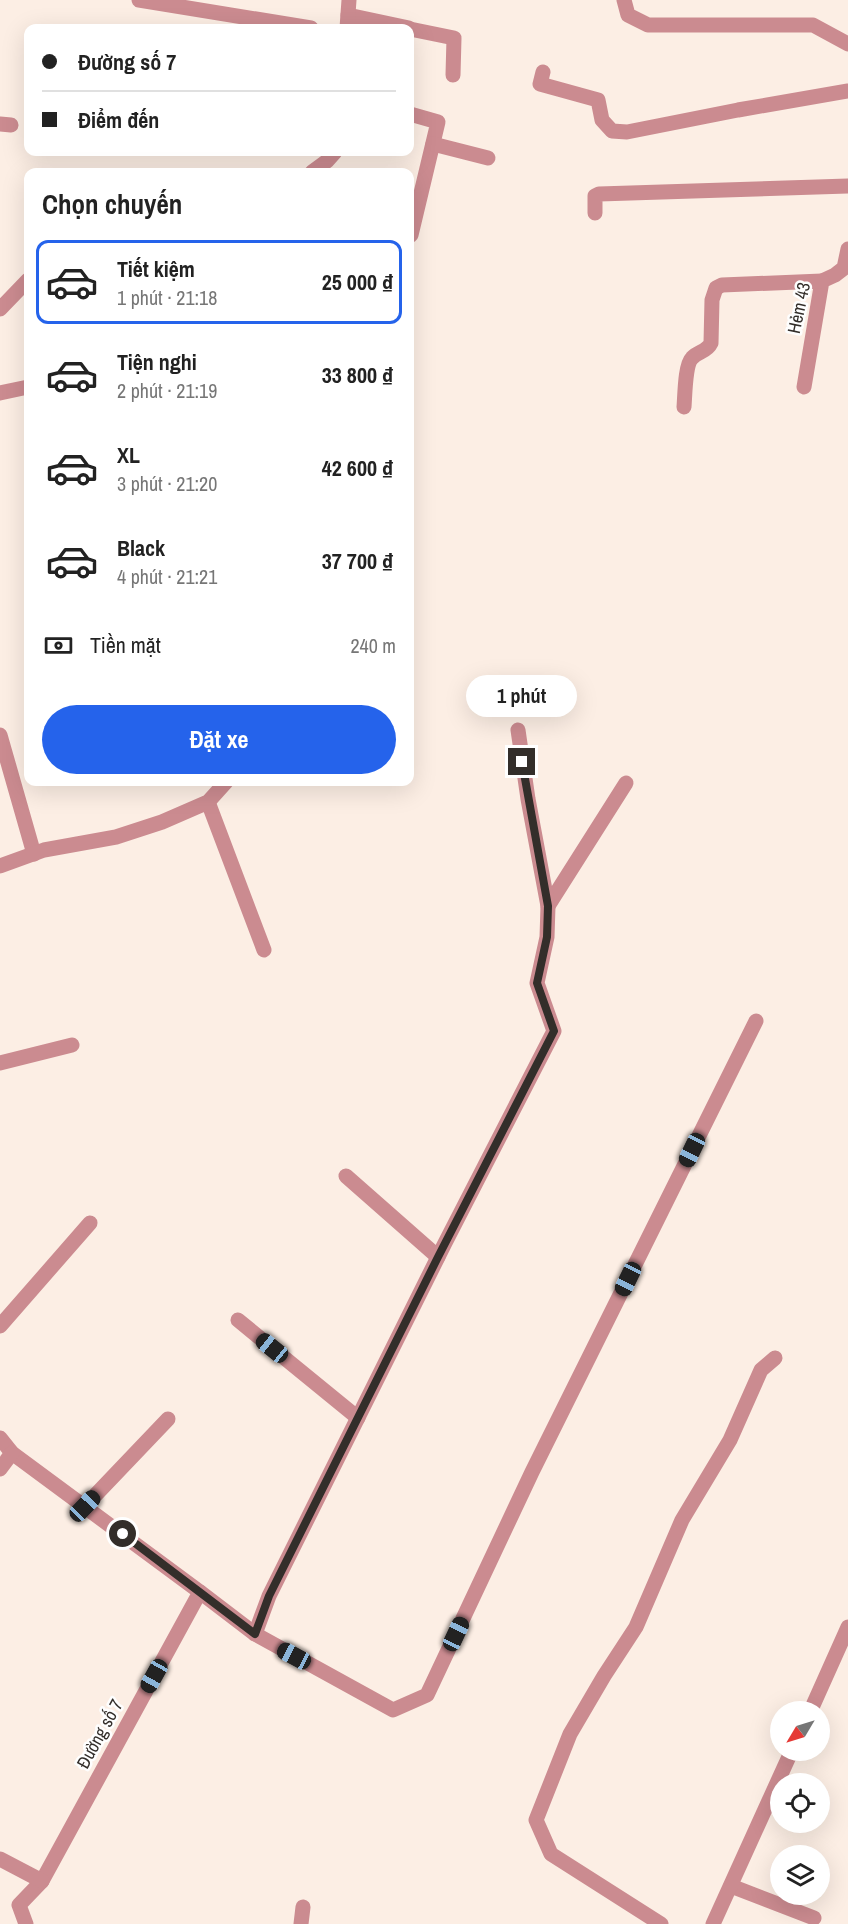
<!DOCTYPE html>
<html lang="vi">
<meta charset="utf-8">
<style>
body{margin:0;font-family:"Archivo Narrow",sans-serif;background:#f6f6f6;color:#222;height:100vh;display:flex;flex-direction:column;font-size:22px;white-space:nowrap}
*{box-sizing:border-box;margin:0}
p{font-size:20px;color:#767676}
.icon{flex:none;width:33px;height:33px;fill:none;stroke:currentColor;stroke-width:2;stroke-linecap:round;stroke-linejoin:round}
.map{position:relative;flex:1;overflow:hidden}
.panel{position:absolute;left:24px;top:168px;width:390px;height:618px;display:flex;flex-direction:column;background:#fff;border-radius:12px;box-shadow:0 6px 24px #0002}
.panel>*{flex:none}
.top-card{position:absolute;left:24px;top:24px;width:390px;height:132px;border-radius:12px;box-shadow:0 6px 24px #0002;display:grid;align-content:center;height:132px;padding:0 18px;background:#fff}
.needle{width:39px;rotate:232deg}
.controls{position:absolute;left:770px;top:1701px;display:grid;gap:12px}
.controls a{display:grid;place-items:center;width:60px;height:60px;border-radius:50%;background:#fff;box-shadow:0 6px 24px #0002;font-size:30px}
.end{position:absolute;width:27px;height:27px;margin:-14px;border:8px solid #332e2a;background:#fff;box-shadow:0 0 0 3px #fff}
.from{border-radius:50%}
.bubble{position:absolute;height:42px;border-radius:21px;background:#fff;box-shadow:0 6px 24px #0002;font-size:20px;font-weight:800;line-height:42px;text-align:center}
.car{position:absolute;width:18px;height:36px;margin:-18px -9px;border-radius:8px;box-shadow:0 0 4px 2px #0007;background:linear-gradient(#222 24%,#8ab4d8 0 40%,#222 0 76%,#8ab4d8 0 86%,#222 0)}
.top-card b{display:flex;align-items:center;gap:21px;height:57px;font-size:22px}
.top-card b+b{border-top:2px solid #e0e0e0}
.top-card i{width:15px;height:15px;background:#222}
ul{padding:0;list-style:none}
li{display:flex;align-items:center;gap:18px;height:84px;margin:0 12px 9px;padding:0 6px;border:3px solid transparent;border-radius:12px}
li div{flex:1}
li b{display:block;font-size:22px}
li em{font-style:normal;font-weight:800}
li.active{border-color:#2563eb}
li>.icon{width:54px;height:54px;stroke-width:1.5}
h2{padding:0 18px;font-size:27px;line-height:72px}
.pay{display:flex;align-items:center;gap:15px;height:66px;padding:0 18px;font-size:22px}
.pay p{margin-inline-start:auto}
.cta{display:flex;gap:12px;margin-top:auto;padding:12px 18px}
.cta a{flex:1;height:69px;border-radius:36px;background:#2563eb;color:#fff;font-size:24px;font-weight:800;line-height:69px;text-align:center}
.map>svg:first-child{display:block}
</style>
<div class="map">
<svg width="848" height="1924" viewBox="0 0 848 1924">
<rect width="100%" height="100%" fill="#fceee4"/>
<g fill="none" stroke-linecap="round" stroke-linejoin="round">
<g stroke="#cb8b90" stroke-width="15">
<polyline points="139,0 311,28"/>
<polyline points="624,0 628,15 648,25 813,25 848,44"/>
<polyline points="348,15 409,28"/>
<polyline points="347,28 349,0"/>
<polyline points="410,29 454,38 453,75"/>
<polyline points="543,72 540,84 598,100 602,120 612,131 627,132 738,110 848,91"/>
<polyline points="410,114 438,122 411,235"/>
<polyline points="0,124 11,125"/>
<polyline points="433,144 488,158"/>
<polyline points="312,172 327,161 335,152"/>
<polyline points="595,213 595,196 599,194 848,186"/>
<polyline points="0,309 28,280"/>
<polyline points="804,387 822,281 835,275 844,268 848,249"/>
<polyline points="0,393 28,387"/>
<path d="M684,407C685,395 685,365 692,358C698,351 707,352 711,343L712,300L716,288L722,285L822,281"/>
<polyline points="0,735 34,854"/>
<polyline points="208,802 264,950"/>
<polyline points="0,866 44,850 116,837 162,822 208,802 226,782"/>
<polyline points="548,906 626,783"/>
<polyline points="0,1063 72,1045"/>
<polyline points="346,1176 438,1257"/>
<polyline points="238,1320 358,1418"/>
<polyline points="0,1326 90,1223"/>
<polyline points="0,1438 12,1453 200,1592 42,1881 19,1905 26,1924"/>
<polyline points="0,1469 12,1453"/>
<polyline points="85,1506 168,1419"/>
<polyline points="200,1592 255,1634 393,1710 427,1695 532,1472 756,1021"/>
<polyline points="255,1634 269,1596 445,1243 554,1031 537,983 547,937 548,906 528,799 518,730"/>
<polyline points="810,1712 848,1627"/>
<polyline points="0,1859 42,1881"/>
<polyline points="731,1886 814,1918"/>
<polyline points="301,1924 303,1907"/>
<polyline points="661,1924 551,1854 536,1820 570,1734 604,1676 636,1627 682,1520 730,1440 761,1370 775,1358"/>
<polyline points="713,1924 792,1750"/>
</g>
</g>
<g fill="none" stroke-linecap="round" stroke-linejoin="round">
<polyline stroke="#332e2a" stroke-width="8" points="123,1534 255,1634 269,1596 438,1257 554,1031 537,983 547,937 548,906 522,762"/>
</g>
<g text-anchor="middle" stroke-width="5" stroke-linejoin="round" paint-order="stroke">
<g font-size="18" fill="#332e2a" stroke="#fefefe">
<text transform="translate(799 308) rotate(-78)" y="6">Hẻm 43</text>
<text transform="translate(100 1734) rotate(-61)" y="6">Đường số 7</text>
</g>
</g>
</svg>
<div class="controls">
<a><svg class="needle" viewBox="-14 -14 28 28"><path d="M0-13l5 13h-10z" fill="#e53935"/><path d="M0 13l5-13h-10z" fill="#767676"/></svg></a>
<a><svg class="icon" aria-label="locate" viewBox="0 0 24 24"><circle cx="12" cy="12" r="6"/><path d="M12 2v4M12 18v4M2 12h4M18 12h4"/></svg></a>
<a><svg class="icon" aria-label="layers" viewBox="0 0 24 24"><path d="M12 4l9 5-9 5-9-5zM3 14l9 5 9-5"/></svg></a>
</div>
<i class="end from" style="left:123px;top:1534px"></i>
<i class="end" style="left:522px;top:762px"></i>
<div class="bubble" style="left:466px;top:675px;width:111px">1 phút</div>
<i class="car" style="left:692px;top:1150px;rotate:206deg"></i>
<i class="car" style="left:628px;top:1279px;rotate:206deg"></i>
<i class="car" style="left:272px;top:1348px;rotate:309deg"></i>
<i class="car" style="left:85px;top:1506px;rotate:44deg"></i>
<i class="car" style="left:456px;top:1634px;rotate:25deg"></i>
<i class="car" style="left:294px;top:1656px;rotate:298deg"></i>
<i class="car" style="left:154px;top:1676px;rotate:209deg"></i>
<div class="top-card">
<b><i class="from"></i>Đường số 7</b>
<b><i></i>Điểm đến</b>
</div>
<section class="panel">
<h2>Chọn chuyến</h2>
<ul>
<li class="active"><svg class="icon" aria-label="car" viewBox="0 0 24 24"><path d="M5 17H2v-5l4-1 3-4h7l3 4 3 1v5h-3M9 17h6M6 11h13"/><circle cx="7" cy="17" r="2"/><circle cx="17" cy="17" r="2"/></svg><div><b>Tiết kiệm</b><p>1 phút · 21:18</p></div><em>25 000 ₫</em></li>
<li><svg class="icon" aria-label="car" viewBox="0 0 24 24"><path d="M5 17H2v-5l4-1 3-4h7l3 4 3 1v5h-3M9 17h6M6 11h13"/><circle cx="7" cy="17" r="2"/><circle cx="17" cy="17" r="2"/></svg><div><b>Tiện nghi</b><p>2 phút · 21:19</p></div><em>33 800 ₫</em></li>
<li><svg class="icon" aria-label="car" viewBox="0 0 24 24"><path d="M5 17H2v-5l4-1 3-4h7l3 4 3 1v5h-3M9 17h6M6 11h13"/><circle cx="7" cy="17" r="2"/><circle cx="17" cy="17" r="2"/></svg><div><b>XL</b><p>3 phút · 21:20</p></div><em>42 600 ₫</em></li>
<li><svg class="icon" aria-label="car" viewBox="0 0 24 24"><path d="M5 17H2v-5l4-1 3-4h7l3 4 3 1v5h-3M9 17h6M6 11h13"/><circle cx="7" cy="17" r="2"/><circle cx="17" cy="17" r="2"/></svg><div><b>Black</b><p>4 phút · 21:21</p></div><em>37 700 ₫</em></li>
</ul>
<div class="pay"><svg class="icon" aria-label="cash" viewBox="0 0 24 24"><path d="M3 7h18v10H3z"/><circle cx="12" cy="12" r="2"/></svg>Tiền mặt<p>240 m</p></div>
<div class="cta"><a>Đặt xe</a></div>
</section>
</div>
